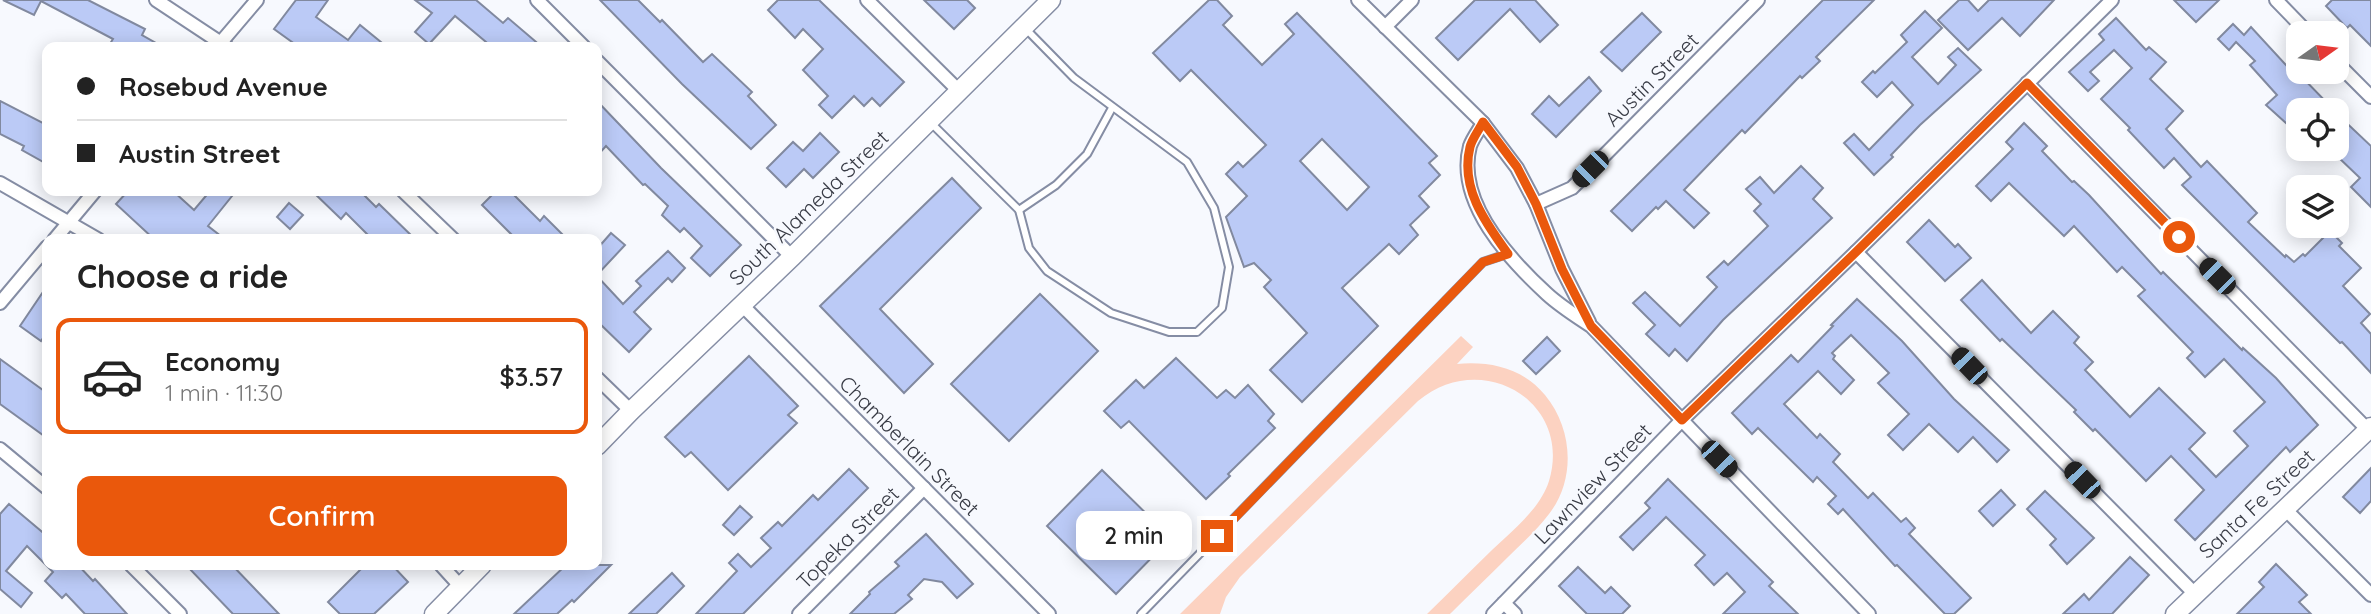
<!DOCTYPE html>
<meta charset="utf-8">
<style>
body{margin:0;font-family:Quicksand,sans-serif;background:#f6f6f6;color:#222;height:100vh;display:flex;flex-direction:column;font-size:26px;white-space:nowrap}
*{box-sizing:border-box;margin:0}
p{font-size:23px;color:#767676}
.icon{flex:none;width:38px;height:38px;fill:none;stroke:currentColor;stroke-width:2;stroke-linecap:round;stroke-linejoin:round}
.map{position:relative;flex:1;overflow:hidden}
.drawer{position:absolute;left:42px;top:234px;width:560px;height:336px;display:flex;flex-direction:column;background:#fff;border-radius:14px;box-shadow:0 4px 18px #0003}
.drawer>*{flex:none}
.top-card{position:absolute;left:42px;top:42px;width:560px;height:154px;border-radius:14px;box-shadow:0 4px 18px #0003;display:grid;align-content:center;height:154px;padding:0 35px;background:#fff}
.needle{width:46px;rotate:76deg}
.fabs{position:absolute;left:2286px;top:21px;display:grid;gap:14px}
.fabs a{display:grid;place-items:center;width:63px;height:63px;border-radius:14px;background:#fff;box-shadow:0 4px 18px #0003;font-size:35px}
.end{position:absolute;width:32px;height:32px;margin:-16px;border:9px solid #ea580c;background:#fff;box-shadow:0 0 0 4px #fff}
.from{border-radius:50%}
.bubble{position:absolute;height:49px;border-radius:14px;background:#fff;box-shadow:0 4px 18px #0003;font-size:23px;font-weight:600;line-height:49px;text-align:center}
.car{position:absolute;width:21px;height:42px;margin:-21px -10px;border-radius:9px;box-shadow:0 0 5px 2px #0007;background:linear-gradient(#222 24%,#8ab4d8 0 40%,#222 0 76%,#8ab4d8 0 86%,#222 0)}
.top-card b{display:flex;align-items:center;gap:24px;height:66px;font-size:26px}
.top-card b+b{border-top:2px solid #e0e0e0}
.top-card i{width:18px;height:18px;background:#222}
ul{padding:0;list-style:none}
li{display:flex;align-items:center;gap:21px;height:116px;margin:0 14px 10px;padding:0 21px;border:4px solid transparent;border-radius:14px}
li div{flex:1}
li b{display:block;font-size:26px}
li em{font-style:normal;font-weight:600}
li.on{border-color:#ea580c}
li>.icon{width:63px;height:63px;stroke-width:1.5}
h2{padding:0 35px;font-size:32px;line-height:84px}
.button{display:flex;gap:14px;margin-top:auto;padding:14px 35px}
.button a{flex:1;height:80px;border-radius:14px;background:#ea580c;color:#fff;font-size:28px;font-weight:600;line-height:80px;text-align:center}
.map>svg:first-child{display:block}
</style>
<div class="map">
<svg width="2371" height="614" viewBox="0 0 2371 614">
<rect width="100%" height="100%" fill="#f7f9fe"/>
<path fill="#fcd2c1" d="M1461,336L1473,347L1457,364C1490,361 1523,368 1545,395C1573,429 1576,479 1549,514C1537,530 1522,543 1508,557C1489,576 1469,595 1450,614H1427C1449,593 1470,571 1492,550C1513,530 1540,509 1549,481C1573,401 1481,348 1418,401L1240,577L1226,597L1220,614H1180Z"/>
<g fill="#bbcaf6" stroke="#81899f" stroke-width="2" fill-rule="evenodd">
<polygon points="3,0 88,0 145,29 142,35 163,47 108,47 113,39 41,1 34,15"/>
<polygon points="296,0 328,0 316,17 348,40 360,25 387,47 299,47 274,29"/>
<polygon points="415,0 476,0 503,23 508,18 542,47 492,47 455,16 429,44 415,32 432,13"/>
<polygon points="600,0 638,0 660,22 662,20 703,62 712,54 752,92 748,96 776,125 751,149 682,84"/>
<polygon points="778,0 819,0 904,82 880,106 872,98 864,106 854,96 832,118 819,105 828,96 803,70 823,49 803,29 795,38 768,10"/>
<polygon points="924,0 967,0 975,8 954,29"/>
<path d="M1209,0H1217L1232,16L1223,25L1262,65L1294,34L1285,24L1297,13L1437,156L1429,163L1440,175L1419,196L1429,207L1410,225L1418,235L1399,254L1389,244L1342,288L1378,326L1302,402L1270,370L1307,333L1264,287L1271,280L1254,263L1244,267L1226,217L1247,196L1226,174L1238,162L1243,167L1266,145L1191,70L1180,81L1153,53ZM1322,139L1369,187L1347,210L1300,161Z"/>
<polygon points="1475,0 1535,0 1558,25 1540,42 1510,9 1458,60 1436,38"/>
<polygon points="1823,0 1874,0 1816,57 1820,61 1802,78 1800,76 1745,133 1742,130 1684,190 1709,213 1694,228 1666,201 1658,209 1656,207 1632,231 1611,211"/>
<polygon points="1959,0 1968,0 1978,11 1989,0 2054,0 2020,36 2002,18 1968,50 1938,20"/>
<polygon points="2174,0 2219,0 2196,22"/>
<polygon points="2332,0 2371,0 2371,46 2350,25 2347,28 2326,6"/>
<polygon points="1925,11 1942,28 1912,57 1938,84 1956,65 1948,57 1958,48 1981,70 1920,125 1891,155 1893,157 1874,175 1844,143 1854,134 1869,150 1913,105 1892,82 1877,97 1862,82 1873,71 1875,73 1907,42 1901,35"/>
<polygon points="1642,13 1661,32 1622,71 1601,52"/>
<polygon points="2116,18 2146,50 2149,47 2166,62 2150,79 2183,111 2166,129 2201,167 2207,161 2257,213 2248,222 2285,257 2286,255 2294,262 2303,254 2305,256 2330,231 2342,243 2339,246 2361,268 2343,286 2370,314 2361,323 2371,334 2371,373 2342,342 2340,343 2182,185 2191,177 2174,158 2164,168 2128,130 2130,128 2101,99 2132,68 2114,50 2090,72 2099,81 2088,91 2069,72 2104,40 2099,34"/>
<polygon points="2233,24 2244,35 2251,27 2296,76 2299,74 2334,110 2298,110 2298,134 2266,105 2277,95 2250,65 2255,61 2236,42 2229,50 2218,39"/>
<polygon points="1589,77 1601,91 1556,137 1532,114 1549,96 1559,106"/>
<polygon points="0,101 47,125 47,164 22,150 24,146 0,134"/>
<polygon points="597,101 661,168 741,245 710,276 691,258 702,246 684,228 680,232 662,215 668,206 645,184 643,185 606,146 597,156"/>
<polygon points="2336,113 2371,146 2371,207 2351,187 2360,178 2336,155"/>
<polygon points="2024,123 2047,146 2042,151 2072,182 2074,181 2089,195 2161,274 2163,272 2242,350 2243,348 2276,378 2318,425 2290,452 2286,447 2195,540 2175,520 2204,490 2171,456 2146,481 2095,429 2093,431 2074,412 2076,410 2002,339 2000,341 1961,300 1982,280 2031,333 2053,311 2079,337 2074,343 2093,362 2085,370 2130,417 2159,388 2205,433 2189,449 2216,477 2248,446 2234,431 2265,402 2224,359 2205,377 2187,358 2193,352 2138,296 2145,290 2122,267 2117,272 2074,226 2064,236 2009,183 1991,201 1976,186 2013,149 2006,142"/>
<polygon points="820,133 839,152 813,178 804,169 786,187 767,168 793,142 803,151"/>
<polygon points="1801,166 1823,188 1813,199 1832,218 1723,320 1687,361 1675,349 1669,356 1646,334 1655,325 1633,303 1645,292 1680,326 1717,287 1707,277 1724,261 1728,265 1768,226 1754,211 1761,204 1746,189 1760,177 1774,193"/>
<polygon points="952,178 981,208 880,309 933,364 904,393 820,306"/>
<polygon points="128,191 173,191 194,210 210,191 236,191 208,226 226,240 155,240 116,204"/>
<polygon points="312,191 360,191 376,207 379,204 416,240 373,240 346,213 341,219"/>
<polygon points="496,191 510,191 540,221 544,216 568,240 517,240 482,205"/>
<polygon points="289,203 303,215 290,229 277,217"/>
<polygon points="1929,220 1955,247 1958,244 1971,258 1945,281 1907,242"/>
<polygon points="611,233 625,245 597,275 597,249"/>
<polygon points="668,251 685,268 672,282 668,278 634,312 651,329 629,352 597,321 597,276 623,304 641,286 636,281"/>
<polygon points="47,286 47,332 41,341 20,326"/>
<polygon points="1040,294 1098,351 1009,441 951,384"/>
<polygon points="1857,299 1902,341 1954,399 2009,450 1997,462 1973,437 1958,452 1929,424 1903,450 1888,435 1909,414 1878,383 1889,373 1851,335 1832,353 1835,356 1833,359 1854,380 1841,394 1818,371 1784,404 1817,438 1820,434 1840,454 1833,462 1868,498 1873,493 1901,522 1906,518 1915,528 1909,534 1971,598 1954,614 1945,614 1897,565 1895,566 1843,509 1838,514 1828,504 1836,496 1817,477 1813,482 1758,428 1752,434 1732,413 1791,355 1798,362 1833,326 1831,325"/>
<polygon points="1547,337 1560,351 1536,374 1523,361"/>
<polygon points="749,356 798,406 788,415 797,423 728,490 691,452 685,457 665,437"/>
<polygon points="1176,358 1217,398 1226,390 1235,398 1248,385 1274,414 1268,421 1275,428 1228,474 1230,476 1206,499 1129,421 1121,428 1104,411 1136,380 1144,388"/>
<polygon points="0,359 47,393 47,438 0,404"/>
<polygon points="2371,468 2371,501 2360,513 2343,497"/>
<polygon points="849,469 868,488 743,614 696,614 737,571 729,563 738,554 751,567 771,548 761,538 778,522 782,526 813,495 818,500"/>
<polygon points="1102,470 1171,538 1116,594 1047,526"/>
<polygon points="1668,479 1773,582 1769,586 1798,614 1723,614 1745,592 1727,573 1714,585 1695,565 1705,555 1666,517 1633,550 1620,537 1650,508 1645,503"/>
<polygon points="2001,490 2015,505 1993,526 1979,511"/>
<polygon points="2045,491 2094,538 2067,564 2050,545 2056,539 2027,509"/>
<polygon points="9,504 47,536 47,565 78,565 93,581 95,579 127,614 85,614 66,594 62,598 45,581 53,572 27,546 6,571 32,593 21,607 0,589 0,514"/>
<polygon points="740,506 752,517 734,535 723,525"/>
<polygon points="926,534 973,584 957,598 942,582 924,579 908,595 912,599 894,614 850,614 870,594 869,592 899,566 895,562"/>
<polygon points="2130,557 2149,575 2112,614 2063,614 2084,594 2089,600"/>
<polygon points="2276,564 2307,595 2299,602 2311,614 2237,614 2264,587 2259,582"/>
<polygon points="186,565 232,565 279,614 233,614"/>
<polygon points="365,565 392,565 408,582 374,614 340,614 328,602"/>
<polygon points="566,565 611,565 574,602 572,600 557,614 514,614"/>
<polygon points="1578,567 1605,593 1611,587 1630,606 1622,614 1587,614 1559,586"/>
<polygon points="672,573 684,586 656,614 629,614"/>
</g>
<g fill="none" stroke-linecap="round" stroke-linejoin="round">
<defs>
<g id="service">
<polyline points="931,123 1019,210 1029,248 1047,271 1111,313 1169,332 1197,332 1222,308 1229,267 1214,208 1187,162 1074,78 1025,28"/>
<polyline points="1019,210 1056,185 1087,154 1112,108"/>
<polyline points="1141,614 1483,262 1507,254"/>
</g>
<g id="minor">
<polyline points="156,0 227,47"/>
<polyline points="537,0 584,47"/>
<polyline points="867,0 960,92"/>
<polyline points="1358,0 1483,123 1517,168 1536,204 1562,269 1589,322"/>
<polyline points="2276,0 2308,33"/>
<polyline points="1385,27 1412,0"/>
<polyline points="217,47 257,0"/>
<polyline points="597,61 792,257"/>
<polyline points="2336,62 2371,97"/>
<polyline points="2027,83 2368,430"/>
<path d="M1483,123C1479,130 1473,138 1470,146C1455,202 1510,260 1547,294C1560,306 1576,316 1591,326L1869,614"/>
<polyline points="0,183 99,240"/>
<polyline points="403,191 454,240"/>
<polyline points="1536,204 1572,188 1758,0"/>
<polyline points="54,240 95,191"/>
<polyline points="1856,252 2195,594"/>
<polyline points="0,303 47,247"/>
<polyline points="742,305 1049,614"/>
<polyline points="597,378 631,411"/>
<polyline points="0,449 47,488"/>
<polyline points="2285,509 2371,595"/>
<polyline points="131,565 180,614"/>
<polyline points="441,565 461,587"/>
<polyline points="1504,603 1515,614"/>
<polyline points="799,614 924,488"/>
<polyline points="1493,614 1682,420 1856,252 2112,0"/>
</g>
<g id="secondary">
<polyline points="597,446 631,411 792,257 1051,0"/>
<polyline points="434,614 482,565"/>
<polyline points="2175,614 2371,427"/>
</g>
</defs>
<use href="#service" stroke="#858da4" stroke-width="10"/>
<use href="#minor" stroke="#858da4" stroke-width="16"/>
<use href="#secondary" stroke="#858da4" stroke-width="21"/>
<use href="#service" stroke="#fff" stroke-width="6"/>
<use href="#minor" stroke="#fff" stroke-width="12"/>
<use href="#secondary" stroke="#fff" stroke-width="18"/>
</g>
<g fill="none" stroke-linecap="round" stroke-linejoin="round">
<path stroke="#ea580c" stroke-width="9" d="M1217,536L1483,262L1508,254C1485,222 1460,188 1470,147C1472,139 1479,130 1483,122L1517,167L1536,204L1562,269L1591,326L1682,420L1856,252L2027,83L2179,237"/>
</g>
<g text-anchor="middle" stroke-width="5" stroke-linejoin="round" paint-order="stroke">
<g font-size="21" fill="#383b45" stroke="#f7f9fe">
<text transform="translate(1652 80) rotate(-45)" y="7">Austin Street</text>
<text transform="translate(809 208) rotate(-44)" y="7">South Alameda Street</text>
<text transform="translate(909 446) rotate(45)" y="7">Chamberlain Street</text>
<text transform="translate(1593 484) rotate(-46)" y="7">Lawnview Street</text>
<text transform="translate(2257 504) rotate(-43)" y="7">Santa Fe Street</text>
<text transform="translate(848 538) rotate(-45)" y="7">Topeka Street</text>
</g>
</g>
</svg>
<div class="fabs">
<a><svg class="needle" viewBox="-14 -14 28 28"><path d="M0-13l5 13h-10z" fill="#e53935"/><path d="M0 13l5-13h-10z" fill="#767676"/></svg></a>
<a><svg class="icon" aria-label="locate" viewBox="0 0 24 24"><circle cx="12" cy="12" r="6"/><path d="M12 2v4M12 18v4M2 12h4M18 12h4"/></svg></a>
<a><svg class="icon" aria-label="layers" viewBox="0 0 24 24"><path d="M12 4l9 5-9 5-9-5zM3 14l9 5 9-5"/></svg></a>
</div>
<i class="end from" style="left:2179px;top:237px"></i>
<i class="end" style="left:1217px;top:536px"></i>
<div class="bubble" style="left:1076px;top:511px;width:116px">2 min</div>
<i class="car" style="left:1590px;top:169px;rotate:225deg"></i>
<i class="car" style="left:2217px;top:276px;rotate:315deg"></i>
<i class="car" style="left:1969px;top:366px;rotate:316deg"></i>
<i class="car" style="left:1719px;top:459px;rotate:136deg"></i>
<i class="car" style="left:2082px;top:480px;rotate:316deg"></i>
<div class="top-card">
<b><i class="from"></i>Rosebud Avenue</b>
<b><i></i>Austin Street</b>
</div>
<section class="drawer">
<h2>Choose a ride</h2>
<ul>
<li class="on"><svg class="icon" aria-label="car" viewBox="0 0 24 24"><path d="M5 17H2v-5l4-1 3-4h7l3 4 3 1v5h-3M9 17h6M6 11h13"/><circle cx="7" cy="17" r="2"/><circle cx="17" cy="17" r="2"/></svg><div><b>Economy</b><p>1 min · 11:30</p></div><em>$3.57</em></li>
</ul>
<div class="button"><a>Confirm</a></div>
</section>
</div>
